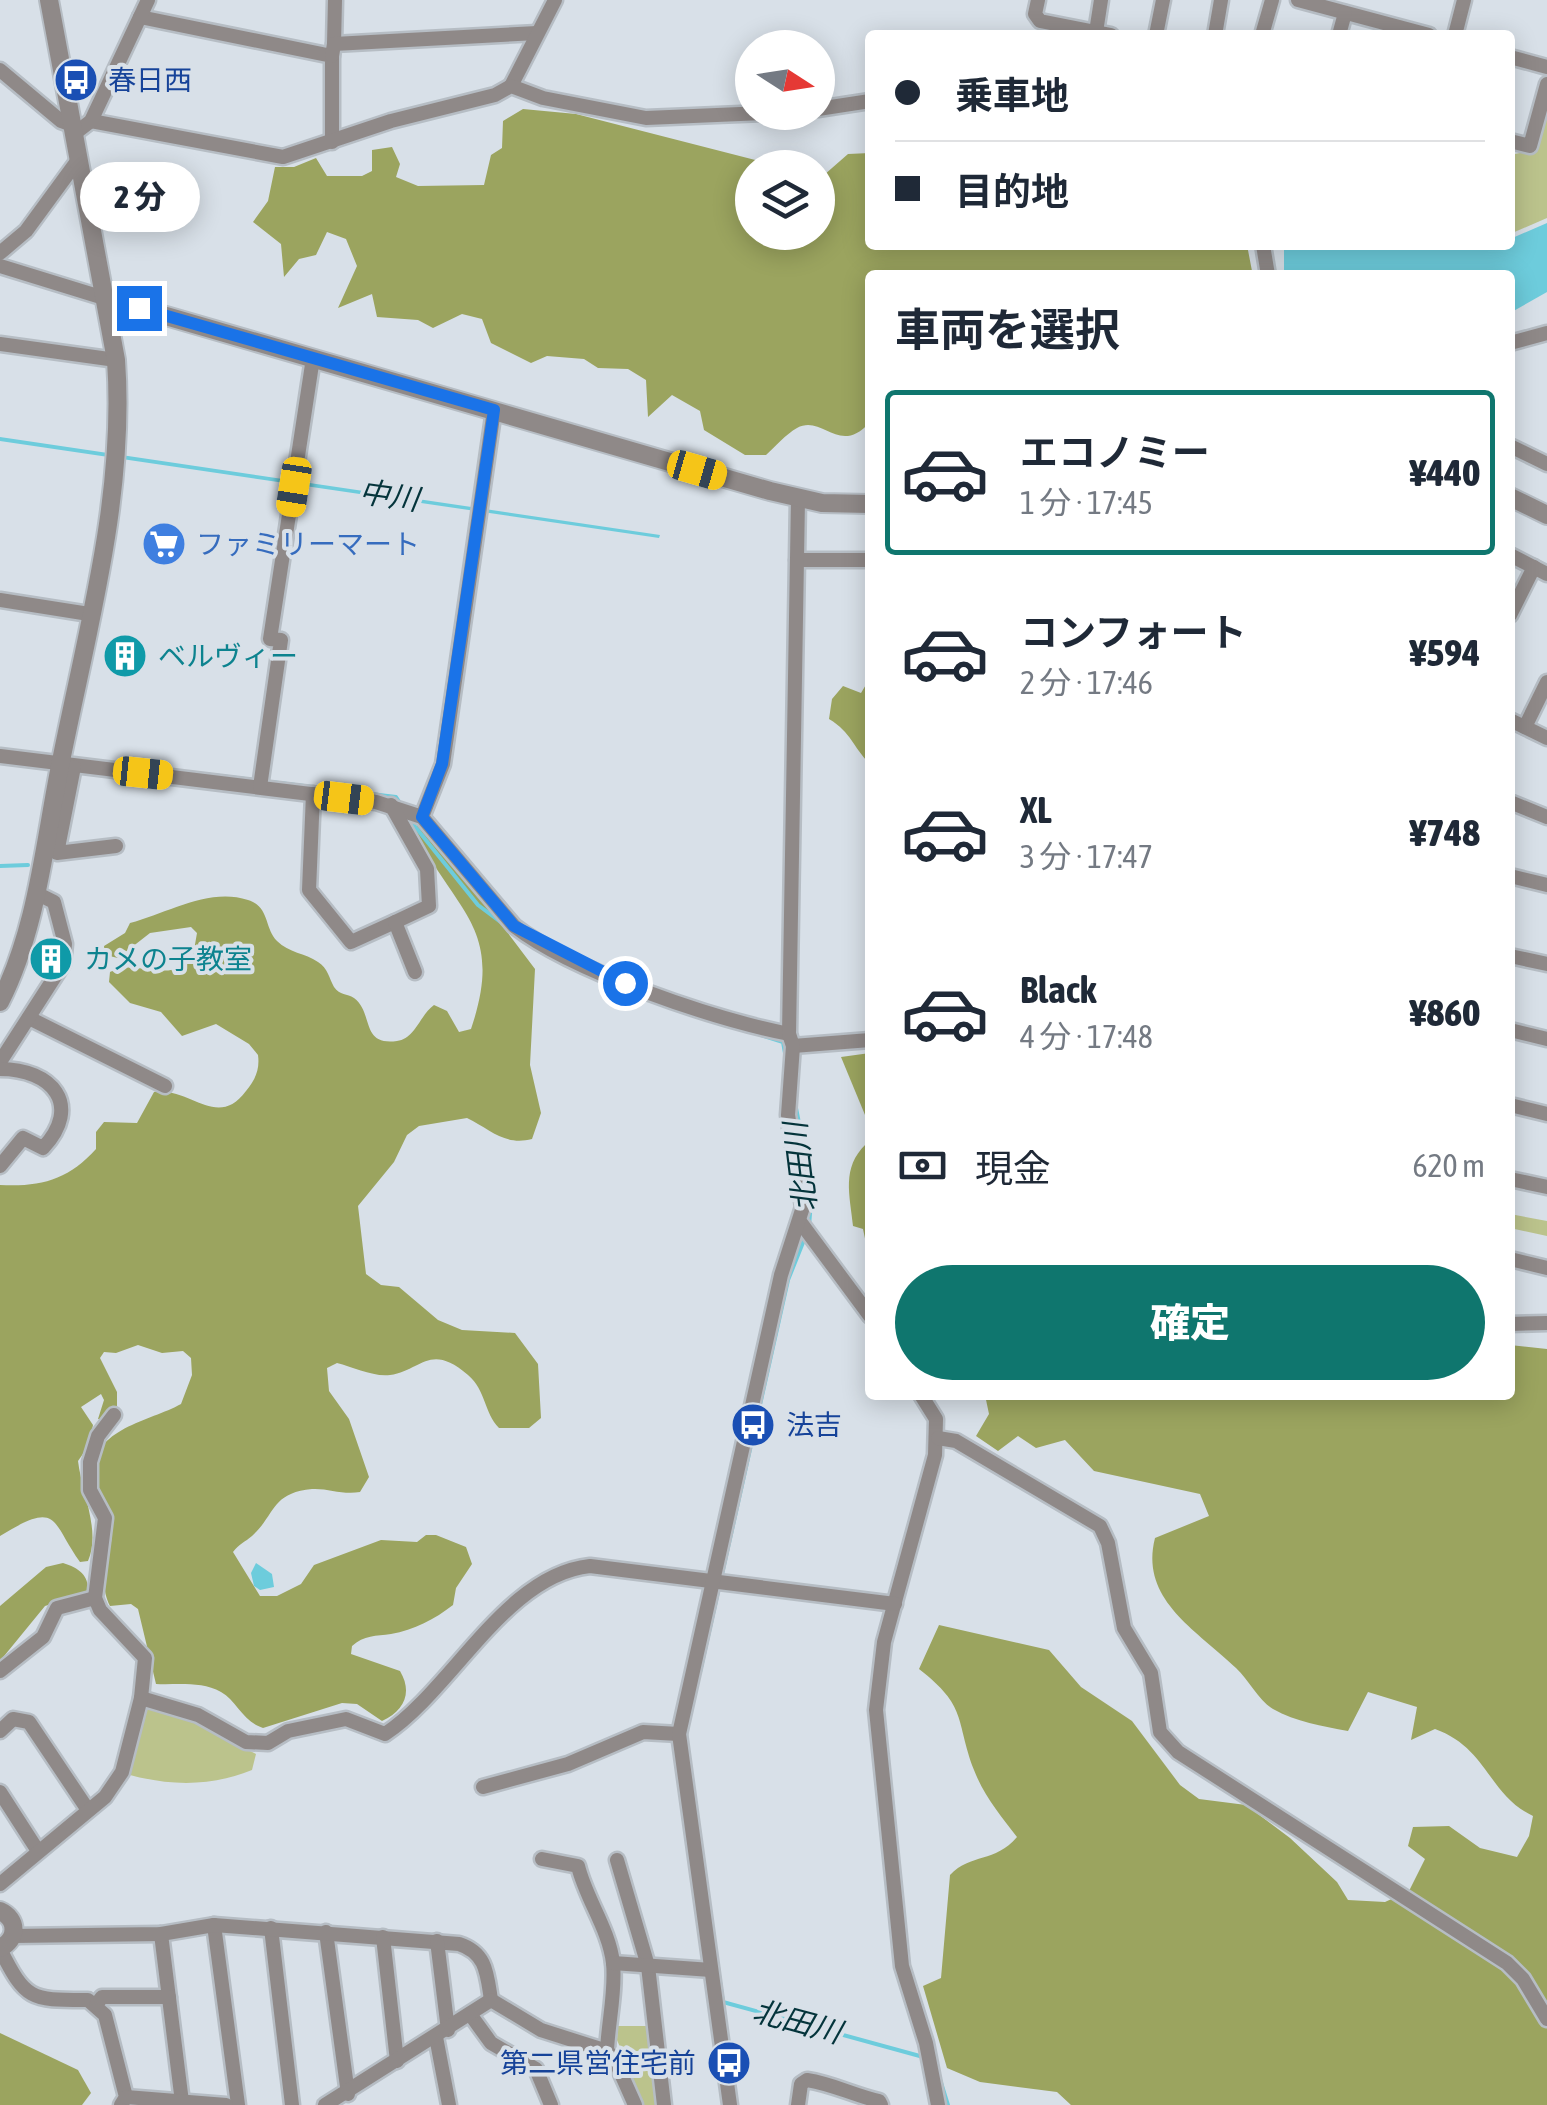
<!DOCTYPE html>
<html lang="ja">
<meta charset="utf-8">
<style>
body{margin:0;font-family:"Asap Condensed","Noto Sans JP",sans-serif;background:#f6f6f7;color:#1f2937;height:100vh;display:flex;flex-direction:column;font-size:38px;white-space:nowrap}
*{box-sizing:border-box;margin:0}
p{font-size:32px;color:#747a83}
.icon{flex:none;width:55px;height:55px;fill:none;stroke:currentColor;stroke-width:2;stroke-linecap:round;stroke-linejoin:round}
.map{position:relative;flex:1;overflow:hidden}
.sheet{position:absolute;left:865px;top:270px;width:650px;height:1130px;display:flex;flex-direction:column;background:#fff;border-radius:10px;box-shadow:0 5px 25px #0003}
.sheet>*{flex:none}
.guide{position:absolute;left:865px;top:30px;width:650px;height:220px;border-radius:10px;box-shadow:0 5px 25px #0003;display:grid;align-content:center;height:220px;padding:0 30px;background:#fff}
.needle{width:65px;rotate:102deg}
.buttons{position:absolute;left:735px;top:30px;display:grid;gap:20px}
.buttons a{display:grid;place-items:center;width:100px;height:100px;border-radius:50%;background:#fff;box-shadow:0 5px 25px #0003;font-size:50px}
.end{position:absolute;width:45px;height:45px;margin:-22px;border:12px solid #1a73e8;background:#fff;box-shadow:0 0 0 5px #fff}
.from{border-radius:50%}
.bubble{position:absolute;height:70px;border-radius:35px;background:#fff;box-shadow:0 5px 25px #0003;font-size:32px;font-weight:800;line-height:70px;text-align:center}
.car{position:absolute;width:30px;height:60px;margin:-30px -15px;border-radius:12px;box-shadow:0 0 8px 2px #0007;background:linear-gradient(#f5c518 24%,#345 0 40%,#f5c518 0 76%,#345 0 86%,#f5c518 0)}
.guide b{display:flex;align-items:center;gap:35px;height:95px;font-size:38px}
.guide b+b{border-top:2px solid #e0e1e3}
.guide i{width:25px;height:25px;background:#1f2937}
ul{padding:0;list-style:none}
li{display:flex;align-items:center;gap:30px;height:165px;margin:0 20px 15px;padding:0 10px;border:5px solid transparent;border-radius:10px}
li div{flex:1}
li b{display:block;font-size:38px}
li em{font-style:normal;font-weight:800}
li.selected{border-color:#0f766e}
li>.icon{width:90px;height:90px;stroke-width:1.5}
h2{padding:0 30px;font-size:45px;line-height:120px}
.pay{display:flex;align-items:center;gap:25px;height:110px;padding:0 30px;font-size:38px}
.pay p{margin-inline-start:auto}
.action{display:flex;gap:20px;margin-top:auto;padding:20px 30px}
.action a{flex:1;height:115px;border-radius:60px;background:#0f766e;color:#fff;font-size:40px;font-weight:800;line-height:115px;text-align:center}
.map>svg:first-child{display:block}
</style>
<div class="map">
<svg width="1547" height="2105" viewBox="0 0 1547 2105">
<rect width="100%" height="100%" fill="#d8e0e8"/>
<g fill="#bbc38c">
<polygon points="1547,103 1547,218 1510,234 1510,155 1534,150"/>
<polygon points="1510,1214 1547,1221 1547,1236 1510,1228"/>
<path d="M147,1707L200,1725L256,1754L252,1770C209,1787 170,1786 126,1774Z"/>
<polygon points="618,2026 649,2026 660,2105 644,2105 617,2040"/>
</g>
<g fill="#9ba45f">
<path d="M523,109L576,114L782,167L752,168V232H818V174L824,175L848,154L870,153V245H1247L1252,271L1249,275H870V422C839,457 823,414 797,428C786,434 775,447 766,455H745L704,430L700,411L672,395L648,417L646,380L628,369L598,368L584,359L547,356L531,363L491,343L482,319L462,314L433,328L418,320L377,317L372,294L338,308L357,266L346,239L327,232L316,255L299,259L284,277L281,244L253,222L268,201L275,167H294L316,158L327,176H362L372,171V150L392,147L400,164L396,177L418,186L484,185L491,155L502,148L503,121Z"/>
<path d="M870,678V764C852,746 852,733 829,719L832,699L843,686L861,693Z"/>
<path d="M418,824L449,855L535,969L530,1065L541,1113L532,1139C504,1146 490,1129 467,1118L419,1126L407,1135L394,1162L358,1206L366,1274L381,1285L399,1287L438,1320L462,1330L515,1333L538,1364L541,1418L529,1428H499C484,1413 486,1390 468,1375C430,1342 422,1370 390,1375C373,1377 353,1367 337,1363L327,1368L329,1391L349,1419L369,1477L360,1492C342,1495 328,1488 312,1489C271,1493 276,1514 252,1536C245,1542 239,1544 233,1552L260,1596H277L301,1584L314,1565L381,1540L417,1542L426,1535H436L466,1547L472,1564L456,1588L453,1605C435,1619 414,1630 391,1634C376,1636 364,1635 352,1646L351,1654L400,1671C413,1693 404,1711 382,1721L357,1704L342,1703L263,1728C243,1722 237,1701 221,1692C201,1681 178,1685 156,1684L138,1609L131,1604L110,1606C96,1578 112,1558 112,1530C112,1515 98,1502 94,1487C83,1429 147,1423 181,1404L192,1375L191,1358L183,1351L162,1353L138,1345L116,1353L104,1352L100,1358L117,1392V1408L105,1420L98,1419L104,1400L101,1394L81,1407L93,1425L89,1445L78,1461C82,1494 101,1531 88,1561L80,1562C51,1522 60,1499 0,1536V1185C41,1187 68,1180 96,1149V1132L104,1122L137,1123L154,1092C191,1087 217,1130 246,1091C255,1080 260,1070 258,1055L249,1044L216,1024L182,1036L161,1012L130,1003L109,982L110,972C133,959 158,979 184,966L193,956L197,933L191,927L150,933L118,958L105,955L104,946L125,933L130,923C168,913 209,887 248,900C270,907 264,928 277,941C289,953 305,953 318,962C328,968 329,978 334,987C340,996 347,993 354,998C374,1013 360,1046 397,1041C415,1039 420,1015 434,1005L447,1011L459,1032L471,1029C506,926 454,913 415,830Z"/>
<polygon points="870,1053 870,1127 841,1057"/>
<path d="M866,1144H870L868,1253L863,1229L853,1226C850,1195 841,1168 866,1144Z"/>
<path d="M1510,1345L1547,1349V2105H1071L1057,2092L980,2082L947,2068L923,1986L941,1978L950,1875C971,1853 995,1863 1017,1837C1001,1816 984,1796 974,1770C955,1719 968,1707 919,1669L939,1625L1049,1650L1081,1687L1132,1721L1180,1785L1199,1799L1246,1805L1290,1838L1337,1882L1348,1900L1385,1902L1409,1891L1425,1859L1408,1846L1413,1827L1449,1826L1480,1848L1517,1857L1529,1836L1533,1816C1488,1795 1488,1748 1435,1729L1411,1740L1417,1707L1368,1692L1348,1731C1322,1726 1296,1722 1273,1709C1258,1700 1249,1680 1236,1668C1198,1631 1139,1600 1155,1538L1209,1516L1200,1494L1094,1471L1065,1440L1036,1448L1018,1436L998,1451L976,1436L989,1414L985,1395H1510Z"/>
<path d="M63,1563C79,1568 89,1575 88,1592L45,1606L0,1661V1606L46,1567Z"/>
<polygon points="0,2033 78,2070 91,2093 82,2105 0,2105"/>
</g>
<g fill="#6dccdc">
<polygon points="1547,223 1547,292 1510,313 1510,275 1284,275 1284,245 1510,245 1510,239"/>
<polygon points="0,437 660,535 659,538 0,441"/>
<polygon points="256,1563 272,1574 274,1587 260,1590 254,1586 251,1573"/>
</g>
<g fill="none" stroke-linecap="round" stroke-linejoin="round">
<g stroke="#6dccdc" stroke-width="4">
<polyline points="203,774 396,797 402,806"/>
<polyline points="409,819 478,905 534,947"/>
<polyline points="0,866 28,865"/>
<polyline points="605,983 624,990"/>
<polyline points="761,1035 783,1042 786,1059"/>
<polyline points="795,1103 812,1189 809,1226"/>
<polyline points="700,1672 788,1280 806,1235"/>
<polyline points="715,1948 723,2002 927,2058"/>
<polyline points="939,2076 948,2105"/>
</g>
<defs>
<g id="minor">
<polyline points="1038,0 1035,14 1040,21 1111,35"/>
<polyline points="1298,0 1429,35"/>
<polyline points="140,17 332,56 332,142"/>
<polyline points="1096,32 1101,0"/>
<polyline points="1156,35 1163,0"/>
<polyline points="1215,35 1221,0"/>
<polyline points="1262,35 1272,0"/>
<polyline points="1339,35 1345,13"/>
<polyline points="1455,35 1464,0"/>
<polyline points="334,44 335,0"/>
<polyline points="332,56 334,44 537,33"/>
<polyline points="1510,57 1547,67"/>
<polyline points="0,70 61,121 72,125"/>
<polyline points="511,86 555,0"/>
<polyline points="818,109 870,101"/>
<polyline points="91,121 283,157 391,121 495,95 511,86 543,98 646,118 790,112"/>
<polyline points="74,134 91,121 148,0"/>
<polyline points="1510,141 1530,146 1547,84"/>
<polyline points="1263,245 1268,275"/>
<polyline points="0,253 26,231 78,160"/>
<polyline points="0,266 104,298"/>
<polyline points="1510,343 1547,333"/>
<polyline points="0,344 116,360"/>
<polyline points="1510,446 1547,464"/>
<polyline points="1510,555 1547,574"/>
<polyline points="797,560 870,560"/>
<polyline points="0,600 89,614"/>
<polyline points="1510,615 1534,567"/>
<polyline points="1510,720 1547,738"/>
<polyline points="1525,727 1547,682"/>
<path d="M0,756L376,802L422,817L514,926C573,972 714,1019 789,1034"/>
<polyline points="74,767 57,853 116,846"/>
<polyline points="260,787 281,640 270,639 313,358"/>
<polyline points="313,794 309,890 351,942 395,922"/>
<polyline points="1510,802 1547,817"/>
<polyline points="391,805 427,869 429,906 395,922 415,972"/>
<polyline points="422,817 443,764 494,410"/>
<polyline points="1510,876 1547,885"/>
<polyline points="1510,956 1547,964"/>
<polyline points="29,1018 165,1086"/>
<polyline points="1510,1030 1547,1039"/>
<polyline points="793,1046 870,1040"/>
<polyline points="0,1062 63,964 65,944 54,902 36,893"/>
<path d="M0,1069C52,1069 83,1105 43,1148L23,1138L0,1166"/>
<polyline points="1510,1105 1547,1114"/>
<polyline points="1510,1179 1547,1187"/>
<polyline points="801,1223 870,1316"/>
<polyline points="1510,1259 1547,1268"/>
<polyline points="1510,1324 1547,1323"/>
<polyline points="921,1395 936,1419 935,1455 884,1642 876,1710 902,1966 926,2043 938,2105"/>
<polyline points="938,1438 956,1441 1100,1526 1108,1543 1124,1628 1151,1673 1160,1732 1178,1752 1507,1963 1523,1979 1547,2019"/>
<polyline points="0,1671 43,1637 57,1608 95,1598"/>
<path d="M141,1698L198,1715L246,1742L268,1743L288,1731L346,1719L385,1734C453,1689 505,1575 590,1566L895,1604"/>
<polyline points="0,1731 13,1719 29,1722 88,1810"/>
<polyline points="483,1787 568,1764 643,1732 679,1734"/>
<polyline points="0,1792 38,1851"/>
<path d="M542,1859L578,1866C586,1899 609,1929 613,1963C616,1991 608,2023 607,2051"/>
<polyline points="617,1860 648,1966 664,2105"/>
<polyline points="0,1884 105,1797 122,1772 141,1698 145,1658 100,1610 95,1598 105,1518 90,1490 90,1462 98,1436 114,1415"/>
<polyline points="214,1925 238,2105"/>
<polyline points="271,1928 292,2105"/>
<polyline points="326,1932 348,2094"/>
<polyline points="161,1934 182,2102"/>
<path d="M13,1936L161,1934L214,1925L459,1944C487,1953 487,1975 491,2000"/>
<polyline points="383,1937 397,2061"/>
<polyline points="437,1941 448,2030"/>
<path d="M0,1949C26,2001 31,2000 88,2000L105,2015L126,2097L121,2105"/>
<polyline points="613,1963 711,1970"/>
<polyline points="491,2000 541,2030 607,2051 614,2058 635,2105"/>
<polyline points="96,2005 102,1997 169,1997"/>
<polyline points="470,2014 491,2043 536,2069 551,2105"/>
<polyline points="436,2037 449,2105"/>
<polyline points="126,2097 226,2105"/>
<polyline points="325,2105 491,2000"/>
<polyline points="730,2105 679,1734 781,1275 803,1207 788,1115 793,1046 789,1034 798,499"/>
<path d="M798,2105L801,2084L807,2080C833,2084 853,2095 879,2101L881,2105"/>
</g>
<g id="tertiary">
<polyline points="104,298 770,491 822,503 870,504"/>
<polyline points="1510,497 1547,515"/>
<path d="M0,1002C37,929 44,846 60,766C86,634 126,496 116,360L49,0"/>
<path d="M0,1911C18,1919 18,1939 0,1948"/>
</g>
</defs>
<use href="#minor" stroke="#b6bdc4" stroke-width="19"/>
<use href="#tertiary" stroke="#b6bdc4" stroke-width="22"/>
<use href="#minor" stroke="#8f8988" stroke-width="14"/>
<use href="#tertiary" stroke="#8f8988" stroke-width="18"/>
</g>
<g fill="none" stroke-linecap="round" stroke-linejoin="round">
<polyline stroke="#1a73e8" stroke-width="12" points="139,308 494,410 442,764 422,817 514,926 625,983"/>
</g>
<defs>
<symbol id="bus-disc" viewBox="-11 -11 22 22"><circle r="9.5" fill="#1a4fb4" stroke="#d8e0e8"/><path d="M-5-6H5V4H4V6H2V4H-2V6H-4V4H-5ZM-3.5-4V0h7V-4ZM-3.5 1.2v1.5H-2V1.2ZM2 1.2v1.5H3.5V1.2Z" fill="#fff"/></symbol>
<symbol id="supermarket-disc" viewBox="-11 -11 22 22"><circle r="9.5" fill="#3f7fe0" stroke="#d8e0e8"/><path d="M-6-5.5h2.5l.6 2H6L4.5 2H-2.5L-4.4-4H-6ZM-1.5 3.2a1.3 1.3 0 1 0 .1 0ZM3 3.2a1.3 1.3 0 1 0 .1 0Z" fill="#fff"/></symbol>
<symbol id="building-disc" viewBox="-11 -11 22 22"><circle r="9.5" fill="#0f9aa8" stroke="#d8e0e8"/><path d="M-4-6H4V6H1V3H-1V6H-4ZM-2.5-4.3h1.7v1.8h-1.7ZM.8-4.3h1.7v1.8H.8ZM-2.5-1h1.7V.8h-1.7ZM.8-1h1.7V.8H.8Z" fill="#fff"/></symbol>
</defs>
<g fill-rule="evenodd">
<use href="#bus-disc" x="51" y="55" width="50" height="50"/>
<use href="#supermarket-disc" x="139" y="519" width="50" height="50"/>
<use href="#building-disc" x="100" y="631" width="50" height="50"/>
<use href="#building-disc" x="26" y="934" width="50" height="50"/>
<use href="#bus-disc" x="728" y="1400" width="50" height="50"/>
<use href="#bus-disc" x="704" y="2038" width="50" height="50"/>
</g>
<g text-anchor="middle" stroke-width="8" stroke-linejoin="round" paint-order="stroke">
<g font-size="28" fill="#164399" stroke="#d8e0e8" text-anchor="start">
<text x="108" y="90">春日西</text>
<text x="786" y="1435">法吉</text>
<text x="696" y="2073" text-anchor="end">第二県営住宅前</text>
</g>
<g font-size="28" fill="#366cbe" stroke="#d8e0e8" text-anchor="start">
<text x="196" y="554">ファミリーマート</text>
</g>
<g font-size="28" fill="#0d838f" stroke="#d8e0e8" text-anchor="start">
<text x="158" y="666">ベルヴィー</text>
<text x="84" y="969">カメの子教室</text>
</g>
<g font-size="30" font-style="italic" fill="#04343b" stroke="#d8e0e8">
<text transform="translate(389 496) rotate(8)" y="10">中川</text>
<text transform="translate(801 1167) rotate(-97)" y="10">北田川</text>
<text transform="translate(797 2022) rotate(15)" y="10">北田川</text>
</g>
</g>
</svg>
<div class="buttons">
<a><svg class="needle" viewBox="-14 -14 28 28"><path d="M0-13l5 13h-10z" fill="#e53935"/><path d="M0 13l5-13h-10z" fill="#747a83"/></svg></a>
<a><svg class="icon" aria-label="layers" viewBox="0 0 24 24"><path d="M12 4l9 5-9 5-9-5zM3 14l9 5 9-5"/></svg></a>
</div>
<i class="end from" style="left:625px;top:983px"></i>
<i class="end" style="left:139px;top:308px"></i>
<div class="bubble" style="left:80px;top:162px;width:120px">2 分</div>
<i class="car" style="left:697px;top:470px;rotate:106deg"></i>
<i class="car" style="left:294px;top:487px;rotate:189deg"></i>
<i class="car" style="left:143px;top:773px;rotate:96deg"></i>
<i class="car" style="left:344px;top:798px;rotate:97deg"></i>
<div class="guide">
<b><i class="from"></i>乗車地</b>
<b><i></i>目的地</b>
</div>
<section class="sheet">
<h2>車両を選択</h2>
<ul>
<li class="selected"><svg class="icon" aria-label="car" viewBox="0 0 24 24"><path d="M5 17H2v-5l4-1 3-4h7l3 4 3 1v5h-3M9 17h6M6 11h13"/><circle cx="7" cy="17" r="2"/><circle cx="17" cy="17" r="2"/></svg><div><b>エコノミー</b><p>1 分 · 17:45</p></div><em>¥440</em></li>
<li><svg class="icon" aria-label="car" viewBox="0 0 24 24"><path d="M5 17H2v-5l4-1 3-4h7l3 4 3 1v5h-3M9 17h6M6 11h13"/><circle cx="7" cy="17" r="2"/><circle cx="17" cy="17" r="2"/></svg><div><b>コンフォート</b><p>2 分 · 17:46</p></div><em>¥594</em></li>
<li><svg class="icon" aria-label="car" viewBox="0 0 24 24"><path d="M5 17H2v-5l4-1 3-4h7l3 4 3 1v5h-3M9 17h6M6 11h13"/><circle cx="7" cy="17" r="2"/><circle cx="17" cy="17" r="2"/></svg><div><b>XL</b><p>3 分 · 17:47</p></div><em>¥748</em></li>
<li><svg class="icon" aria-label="car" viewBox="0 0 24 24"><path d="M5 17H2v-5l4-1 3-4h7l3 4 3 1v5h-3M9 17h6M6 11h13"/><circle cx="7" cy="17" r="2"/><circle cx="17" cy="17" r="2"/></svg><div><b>Black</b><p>4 分 · 17:48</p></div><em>¥860</em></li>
</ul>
<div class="pay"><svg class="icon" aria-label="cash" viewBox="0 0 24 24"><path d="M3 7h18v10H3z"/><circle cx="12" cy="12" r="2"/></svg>現金<p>620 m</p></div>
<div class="action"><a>確定</a></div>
</section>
</div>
